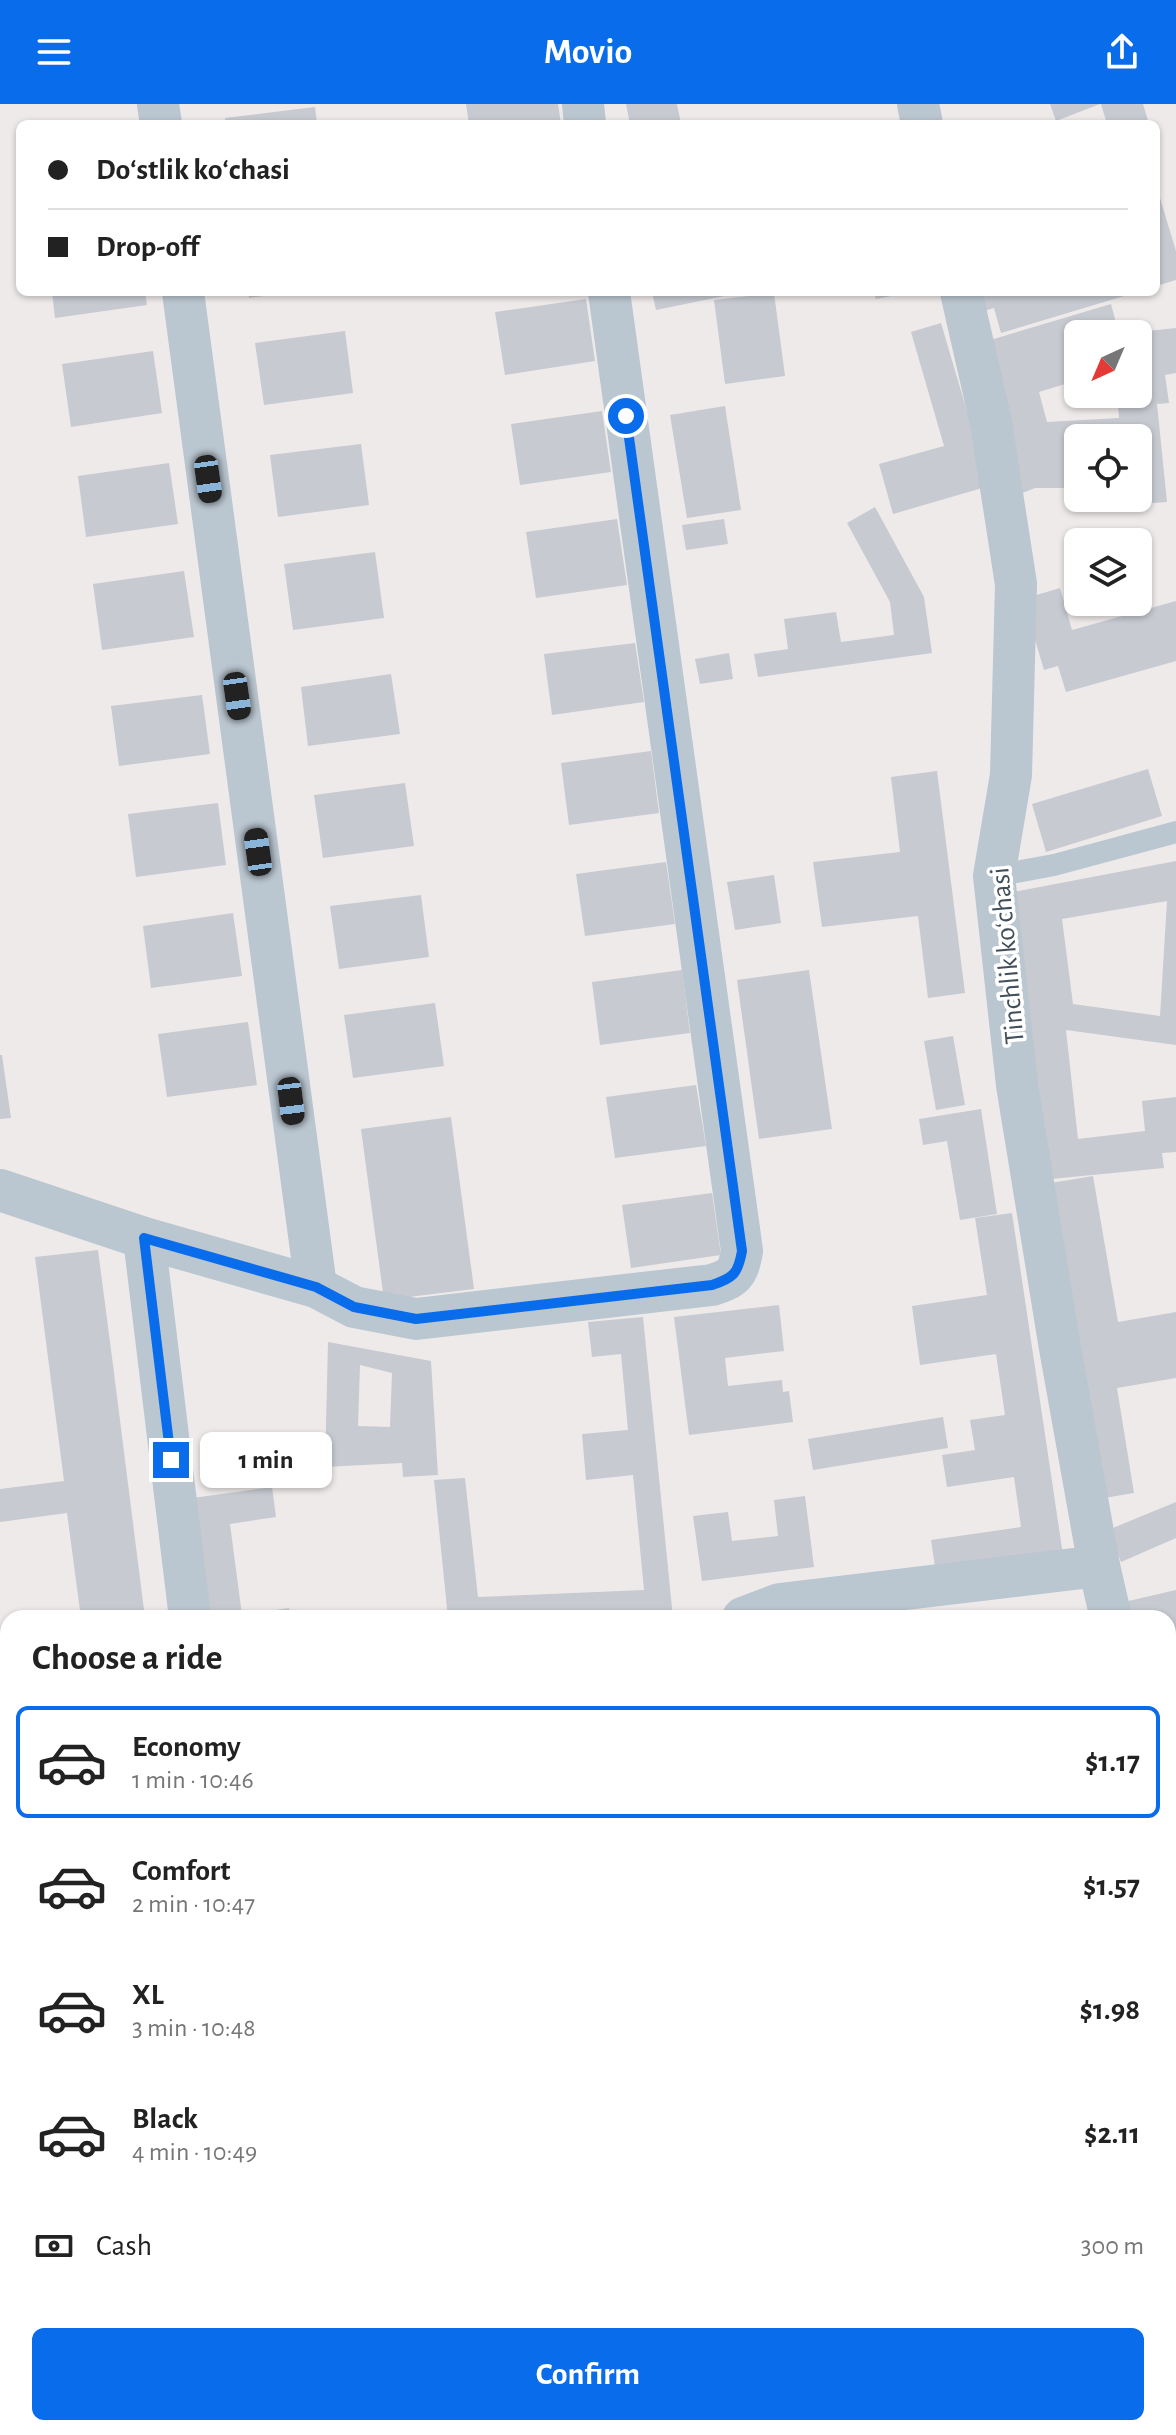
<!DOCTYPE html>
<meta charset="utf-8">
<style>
body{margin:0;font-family:"Alegreya Sans",sans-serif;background:#f6f6f6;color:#222;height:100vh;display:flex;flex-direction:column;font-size:30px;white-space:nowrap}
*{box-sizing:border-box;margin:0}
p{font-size:26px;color:#767676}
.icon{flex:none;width:44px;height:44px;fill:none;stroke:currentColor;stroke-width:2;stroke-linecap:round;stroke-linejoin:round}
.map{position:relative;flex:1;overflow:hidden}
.panel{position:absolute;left:0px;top:1506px;width:1176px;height:826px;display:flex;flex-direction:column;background:#fff;border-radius:24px 24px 0 0;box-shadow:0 2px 6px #0004}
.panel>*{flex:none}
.top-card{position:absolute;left:16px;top:16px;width:1144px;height:176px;border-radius:12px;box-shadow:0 2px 6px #0004;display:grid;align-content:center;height:176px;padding:0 32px;background:#fff}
.needle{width:52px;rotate:224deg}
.controls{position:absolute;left:1064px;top:216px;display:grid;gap:16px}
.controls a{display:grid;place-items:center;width:88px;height:88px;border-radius:12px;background:#fff;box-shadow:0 2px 6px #0004;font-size:40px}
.end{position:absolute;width:36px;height:36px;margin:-18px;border:10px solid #086ceb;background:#fff;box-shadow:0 0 0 4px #fff}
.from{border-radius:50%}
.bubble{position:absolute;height:56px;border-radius:12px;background:#fff;box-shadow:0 2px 6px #0004;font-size:26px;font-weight:700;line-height:56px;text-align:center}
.car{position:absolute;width:24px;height:48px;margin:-24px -12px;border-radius:10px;box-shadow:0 0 6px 2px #0007;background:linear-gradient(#222 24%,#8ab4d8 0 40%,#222 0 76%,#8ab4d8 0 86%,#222 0)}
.top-card b{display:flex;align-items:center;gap:28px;height:76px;font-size:30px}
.top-card b+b{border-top:2px solid #e0e0e0}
.top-card i{width:20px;height:20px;background:#222}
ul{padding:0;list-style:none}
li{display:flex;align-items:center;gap:24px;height:112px;margin:0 16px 12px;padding:0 16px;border:4px solid transparent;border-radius:12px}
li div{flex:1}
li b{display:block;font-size:30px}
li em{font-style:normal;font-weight:700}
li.current{border-color:#086ceb}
li>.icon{width:72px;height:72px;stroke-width:1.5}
h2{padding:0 32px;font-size:36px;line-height:96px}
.pay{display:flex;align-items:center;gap:20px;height:88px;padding:0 32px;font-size:30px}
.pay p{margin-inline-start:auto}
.action{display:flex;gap:16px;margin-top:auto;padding:16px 32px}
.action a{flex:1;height:92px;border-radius:12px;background:#086ceb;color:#fff;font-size:32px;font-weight:700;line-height:92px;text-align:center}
header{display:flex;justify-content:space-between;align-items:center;height:104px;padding:0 32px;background:#086ceb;color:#fff;font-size:36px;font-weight:700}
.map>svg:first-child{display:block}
</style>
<header><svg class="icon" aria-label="menu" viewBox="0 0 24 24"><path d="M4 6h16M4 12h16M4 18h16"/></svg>Movio<svg class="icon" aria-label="share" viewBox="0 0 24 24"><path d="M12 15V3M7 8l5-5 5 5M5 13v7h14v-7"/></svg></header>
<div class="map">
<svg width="1176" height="2331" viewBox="0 0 1176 2331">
<rect width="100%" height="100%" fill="#eeeaea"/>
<g fill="#c7cad1" fill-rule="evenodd">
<polygon points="466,0 558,0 561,20 469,20"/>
<polygon points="626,0 677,0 681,20 630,20"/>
<polygon points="1050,0 1100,0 1056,17"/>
<polygon points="1101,0 1143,0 1149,20 1107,20"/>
<polygon points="315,3 317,20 226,20 225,14"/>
<polygon points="1157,84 1176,147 1176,176 1156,182"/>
<polygon points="52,188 145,188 147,201 55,214"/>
<polygon points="248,188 278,188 278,190 249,194"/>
<polygon points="652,188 739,188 739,189 656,206"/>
<polygon points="874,188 905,188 906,189 876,195"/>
<polygon points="975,188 1003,188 1004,191 1015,188 1134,189 1001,229 994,204 981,208"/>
<polygon points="774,189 785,272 725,280 714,196"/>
<polygon points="586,195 595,257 505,271 495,208"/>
<polygon points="1111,200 1119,230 1078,230 1078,276 1039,288 1047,318 1119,314 1117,290 1138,290 1138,228 1176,224 1176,269 1165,271 1169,299 1157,300 1167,398 1126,401 1126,394 1138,394 1138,334 1078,334 1078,384 1035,384 1020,390 980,239"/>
<polygon points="941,219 989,382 893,410 879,360 944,342 911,228"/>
<polygon points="345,227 353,289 264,301 255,239"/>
<polygon points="153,247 162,309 71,323 62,260"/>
<polygon points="725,302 741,406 687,414 670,311"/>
<polygon points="602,307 611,368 520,381 511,320"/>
<polygon points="361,340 369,401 278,413 270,351"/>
<polygon points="169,359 178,420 86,433 78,372"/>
<polygon points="875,403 924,493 932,549 758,573 754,550 788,545 784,515 836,508 841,538 894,531 890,498 847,419"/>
<polygon points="617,415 627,481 536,494 526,428"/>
<polygon points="724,415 728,440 686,446 682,421"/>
<polygon points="375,448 384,514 293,526 284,460"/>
<polygon points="184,467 194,533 102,546 93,480"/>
<polygon points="1060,484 1072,526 1176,497 1176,557 1066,588 1058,562 1044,566 1023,495"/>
<polygon points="635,539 644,598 552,611 544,550"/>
<polygon points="729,549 733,575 700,580 695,555"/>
<polygon points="391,570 400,630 308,642 301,583"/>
<polygon points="202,591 210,650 119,662 111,602"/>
<polygon points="651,647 659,709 569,721 561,659"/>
<polygon points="1148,665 1162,712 1046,748 1032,700"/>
<polygon points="937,667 965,889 928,894 918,812 822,823 813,758 900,748 891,673"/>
<polygon points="405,679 414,742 323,754 314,691"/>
<polygon points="218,699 226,761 136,773 128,710"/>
<path d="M1176,757V941L1066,926L1078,1035L1145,1027L1142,997L1176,993V1048L1162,1049L1164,1064L1041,1076L1008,789ZM1167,797L1160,912L1073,900L1062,815Z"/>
<polygon points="666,758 675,820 585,832 576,770"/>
<polygon points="774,771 781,819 735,826 727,778"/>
<polygon points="421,791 429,853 339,865 330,802"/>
<polygon points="233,809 242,872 151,884 143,822"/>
<polygon points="682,866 690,929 600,941 592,878"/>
<polygon points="809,866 832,1025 759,1035 737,876"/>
<polygon points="435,899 444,962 353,974 344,911"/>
<polygon points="248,918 257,981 167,993 158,930"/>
<polygon points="953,932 965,1001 936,1006 924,937"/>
<polygon points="0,951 2,951 11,1014 0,1015"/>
<polygon points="696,981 706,1042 615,1054 606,993"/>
<polygon points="981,1005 997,1110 960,1116 947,1037 923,1041 919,1015"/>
<polygon points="451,1013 474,1185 384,1196 361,1025"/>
<polygon points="1093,1072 1118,1218 1176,1208 1176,1274 1117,1284 1134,1389 1104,1394 1051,1079"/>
<polygon points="712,1089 721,1151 631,1164 622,1101"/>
<polygon points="1012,1109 1063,1451 936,1470 931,1436 1021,1423 1014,1373 947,1383 942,1351 975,1346 970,1316 1005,1311 996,1250 920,1261 912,1202 987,1191 975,1114"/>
<polygon points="98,1146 113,1261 145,1514 81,1514 67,1409 0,1418 0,1385 64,1377 35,1153"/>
<polygon points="779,1201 784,1247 725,1254 728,1282 782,1276 783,1288 789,1287 793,1318 689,1331 674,1213"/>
<polygon points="643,1213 673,1514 448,1514 434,1376 465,1374 478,1493 644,1486 633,1371 586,1376 582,1330 628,1326 621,1250 592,1253 588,1218"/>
<path d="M328,1238L431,1257L438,1371L403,1373L402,1359L325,1363ZM360,1261L392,1269L390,1323L358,1322Z"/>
<polygon points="943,1313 948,1344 813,1366 808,1335"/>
<polygon points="272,1383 276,1413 230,1420 242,1511 289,1504 290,1514 202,1514 185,1395"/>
<polygon points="805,1392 814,1463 702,1477 693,1412 728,1408 732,1437 778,1432 774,1396"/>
<polygon points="1176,1398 1176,1434 1121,1458 1108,1426"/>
<polygon points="1176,1486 1176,1554 1168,1555 1168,1514 1128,1514 1124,1498"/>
<polygon points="1176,1620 1176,1682 1168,1683 1168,1622"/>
<polygon points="8,1673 8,1727 0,1728 0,1674"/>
<polygon points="1176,1691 1176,1713 1168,1696"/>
<polygon points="8,1853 8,1882 0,1883 0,1854"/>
<polygon points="8,1961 8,2026 0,2027 0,1962"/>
<polygon points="1176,2019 1176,2130 1168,2131 1168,2021"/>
<polygon points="1168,2152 1175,2187 1168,2188"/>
<polygon points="1176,2233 1176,2331 1166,2331 1165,2324 1168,2324 1168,2234"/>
<polygon points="208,2324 246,2324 247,2331 209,2331"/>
<polygon points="313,2324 375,2324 376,2331 314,2331"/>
<polygon points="741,2324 774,2324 775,2331 742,2331"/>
<polygon points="826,2324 882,2324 883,2331 827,2331"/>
<polygon points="1022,2324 1068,2324 1069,2331 1023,2331"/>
<polygon points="565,2325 565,2331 544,2331 544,2328"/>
</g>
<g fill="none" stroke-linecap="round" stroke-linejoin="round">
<polyline stroke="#bac6d0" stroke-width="22" points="994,772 1054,761 1176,728"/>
<g stroke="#bac6d0" stroke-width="42">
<polyline points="158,0 161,20"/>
<polyline points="583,0 585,20"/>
<polyline points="918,0 922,20"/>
<polyline points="183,188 316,1183"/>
<polyline points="961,188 991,319 1016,480 1011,671 994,772 1017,981 1060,1244 1099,1462 1111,1514"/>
<path d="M0,1086L144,1134L316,1183L354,1203L416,1215L712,1181C734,1174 738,1170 742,1147L609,188"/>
<polyline points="144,1134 190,1514"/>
<polyline points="743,1514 780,1500 1099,1462"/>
<polyline points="1168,1742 1176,1763"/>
<polyline points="287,2324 288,2331"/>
<polyline points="808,2324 809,2331"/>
</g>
</g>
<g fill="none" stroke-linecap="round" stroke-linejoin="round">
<path stroke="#086ceb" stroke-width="10" d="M171,1356L144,1134L316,1183L354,1203L416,1215L712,1181C733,1174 738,1170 742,1147L626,312"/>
</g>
<g text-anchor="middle" stroke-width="7" stroke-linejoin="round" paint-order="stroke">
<g font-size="28" fill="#424f5a" stroke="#fff">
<text transform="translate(1006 852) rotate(-95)" y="10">Tinchlik koʻchasi</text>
</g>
</g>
</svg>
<div class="controls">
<a><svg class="needle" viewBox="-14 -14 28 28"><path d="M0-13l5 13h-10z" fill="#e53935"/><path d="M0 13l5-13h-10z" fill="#767676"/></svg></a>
<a><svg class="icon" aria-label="locate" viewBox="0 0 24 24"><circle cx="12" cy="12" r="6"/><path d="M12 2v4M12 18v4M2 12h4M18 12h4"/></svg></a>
<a><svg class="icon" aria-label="layers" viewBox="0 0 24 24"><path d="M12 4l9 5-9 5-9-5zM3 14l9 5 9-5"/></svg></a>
</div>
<i class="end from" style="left:626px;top:312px"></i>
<i class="end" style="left:171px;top:1356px"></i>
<div class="bubble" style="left:200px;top:1328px;width:132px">1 min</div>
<i class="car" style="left:208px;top:375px;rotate:172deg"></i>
<i class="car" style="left:237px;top:592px;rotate:172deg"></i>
<i class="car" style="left:258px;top:748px;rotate:352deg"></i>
<i class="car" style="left:291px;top:997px;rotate:173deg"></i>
<div class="top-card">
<b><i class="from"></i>Doʻstlik koʻchasi</b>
<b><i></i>Drop-off</b>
</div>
<section class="panel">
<h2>Choose a ride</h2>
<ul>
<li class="current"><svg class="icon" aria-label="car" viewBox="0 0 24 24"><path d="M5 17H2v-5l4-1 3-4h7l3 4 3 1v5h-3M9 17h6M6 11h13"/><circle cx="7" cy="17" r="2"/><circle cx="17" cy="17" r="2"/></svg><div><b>Economy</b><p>1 min · 10:46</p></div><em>$1.17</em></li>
<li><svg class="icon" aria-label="car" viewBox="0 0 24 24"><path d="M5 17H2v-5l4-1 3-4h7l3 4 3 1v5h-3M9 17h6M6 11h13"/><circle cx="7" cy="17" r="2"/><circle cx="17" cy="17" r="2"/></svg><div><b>Comfort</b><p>2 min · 10:47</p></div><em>$1.57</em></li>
<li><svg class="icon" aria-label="car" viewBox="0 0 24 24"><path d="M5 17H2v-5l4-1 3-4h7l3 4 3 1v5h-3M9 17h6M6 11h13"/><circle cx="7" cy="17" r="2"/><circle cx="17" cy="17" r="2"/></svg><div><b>XL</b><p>3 min · 10:48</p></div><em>$1.98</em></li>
<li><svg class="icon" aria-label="car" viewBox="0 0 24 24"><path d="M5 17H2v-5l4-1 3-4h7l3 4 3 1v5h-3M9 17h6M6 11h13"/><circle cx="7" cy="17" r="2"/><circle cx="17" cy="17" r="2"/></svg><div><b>Black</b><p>4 min · 10:49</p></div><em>$2.11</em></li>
</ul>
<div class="pay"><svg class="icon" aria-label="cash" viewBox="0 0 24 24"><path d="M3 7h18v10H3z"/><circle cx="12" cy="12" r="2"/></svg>Cash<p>300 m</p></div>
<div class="action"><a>Confirm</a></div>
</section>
</div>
